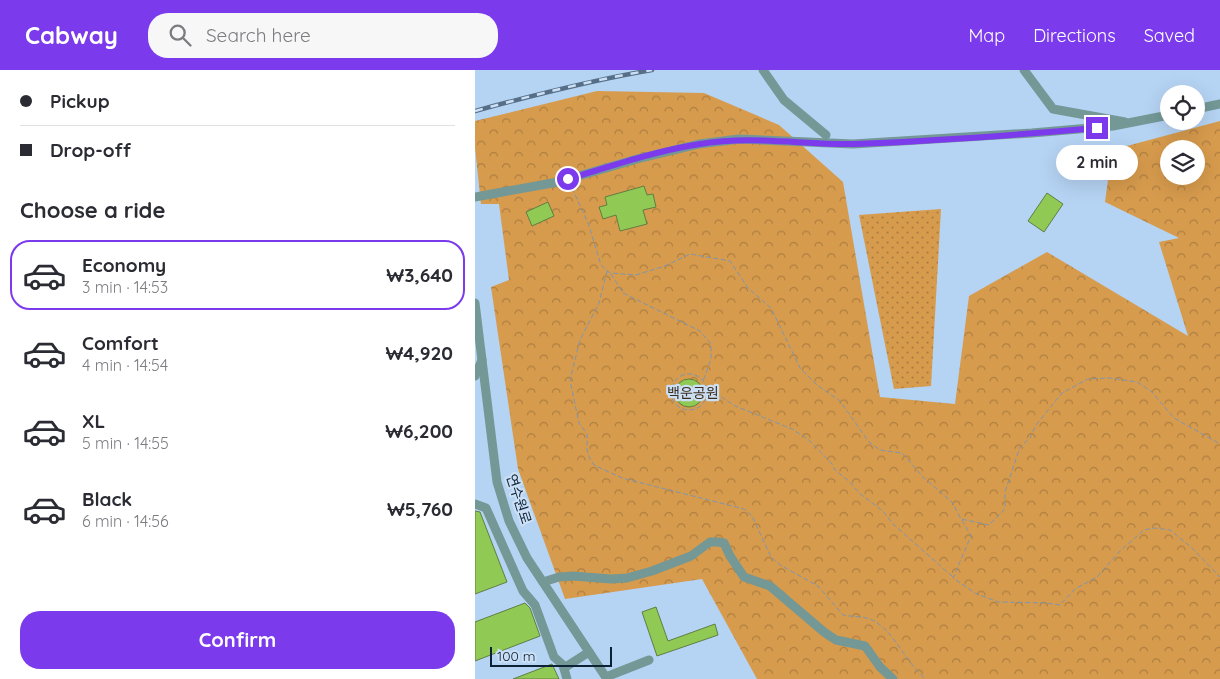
<!DOCTYPE html>
<meta charset="utf-8">
<style>
body{margin:0;font-family:Quicksand,"Noto Sans KR",sans-serif;background:#f7f7f7;color:#2b2b33;height:100vh;display:flex;flex-direction:column;font-size:19px;white-space:nowrap}
*{box-sizing:border-box;margin:0}
p{font-size:16px;color:#7c7c81}
.icon{flex:none;width:28px;height:28px;fill:none;stroke:currentColor;stroke-width:2;stroke-linecap:round;stroke-linejoin:round}
.map{position:relative;flex:1;overflow:hidden}
.drawer{display:flex;flex-direction:column;background:#fff;width:475px}
.drawer>*{flex:none}
.guide{display:grid;align-content:center;height:110px;padding:0 20px;background:#fff}
.buttons{position:absolute;left:685px;top:15px;display:grid;gap:10px}
.buttons a{display:grid;place-items:center;width:45px;height:45px;border-radius:50%;background:#fff;box-shadow:0 5px 20px #0002;font-size:25px}
.scale{position:absolute;left:15px;bottom:12px;width:122px;box-sizing:border-box;padding-left:5px;border:2px solid #0e2236;border-top:0;font-size:14px;line-height:18px;white-space:nowrap;color:#0e2236;-webkit-text-stroke:4px #cbdff5;paint-order:stroke}
.end{position:absolute;width:22px;height:22px;margin:-11px;border:6px solid #7c3aed;background:#fff;box-shadow:0 0 0 2px #fff}
.from{border-radius:50%}
.bubble{position:absolute;height:35px;border-radius:18px;background:#fff;box-shadow:0 5px 20px #0002;font-size:16px;font-weight:700;line-height:35px;text-align:center}
.guide b{display:flex;align-items:center;gap:18px;height:48px;font-size:19px}
.guide b+b{border-top:1px solid #e1e1e2}
.guide i{width:12px;height:12px;background:#2b2b33}
ul{padding:0;list-style:none}
li{display:flex;align-items:center;gap:15px;height:70px;margin:0 10px 8px;padding:0 10px;border:2px solid transparent;border-radius:20px}
li div{flex:1}
li b{display:block;font-size:19px}
li em{font-style:normal;font-weight:700}
li.current{border-color:#7c3aed}
li>.icon{width:45px;height:45px;stroke-width:1.5}
h2{padding:0 20px;font-size:22px;line-height:60px}
.cta{display:flex;gap:10px;margin-top:auto;padding:10px 20px}
.cta a{flex:1;height:58px;border-radius:20px;background:#7c3aed;color:#fff;font-size:20px;font-weight:700;line-height:58px;text-align:center}
header{display:flex;align-items:center;gap:30px;box-sizing:border-box;height:70px;padding:0 25px;background:#7c3aed;color:#fff}
header strong{font-size:24px}
nav{display:flex;gap:28px;margin-inline-start:auto;font-size:18px}
.search{width:350px;height:45px;background:#f7f7f7;display:flex;align-items:center;gap:12px;box-sizing:border-box;padding:0 18px;border-radius:20px;color:#7c7c81;font-size:19px}
main{display:flex;flex:1;min-height:0}
.map>svg:first-child{display:block}
</style>
<header>
<strong>Cabway</strong>
<div class="search"><svg class="icon" aria-label="search" viewBox="0 0 24 24"><circle cx="10" cy="10" r="6"/><path d="M15 15l6 6"/></svg>Search here</div>
<nav><a>Map</a><a>Directions</a><a>Saved</a></nav>
</header>
<main>
<section class="drawer">
<div class="guide">
<b><i class="from"></i>Pickup</b>
<b><i></i>Drop-off</b>
</div>
<h2>Choose a ride</h2>
<ul>
<li class="current"><svg class="icon" aria-label="car" viewBox="0 0 24 24"><path d="M5 17H2v-5l4-1 3-4h7l3 4 3 1v5h-3M9 17h6M6 11h13"/><circle cx="7" cy="17" r="2"/><circle cx="17" cy="17" r="2"/></svg><div><b>Economy</b><p>3 min · 14:53</p></div><em>₩3,640</em></li>
<li><svg class="icon" aria-label="car" viewBox="0 0 24 24"><path d="M5 17H2v-5l4-1 3-4h7l3 4 3 1v5h-3M9 17h6M6 11h13"/><circle cx="7" cy="17" r="2"/><circle cx="17" cy="17" r="2"/></svg><div><b>Comfort</b><p>4 min · 14:54</p></div><em>₩4,920</em></li>
<li><svg class="icon" aria-label="car" viewBox="0 0 24 24"><path d="M5 17H2v-5l4-1 3-4h7l3 4 3 1v5h-3M9 17h6M6 11h13"/><circle cx="7" cy="17" r="2"/><circle cx="17" cy="17" r="2"/></svg><div><b>XL</b><p>5 min · 14:55</p></div><em>₩6,200</em></li>
<li><svg class="icon" aria-label="car" viewBox="0 0 24 24"><path d="M5 17H2v-5l4-1 3-4h7l3 4 3 1v5h-3M9 17h6M6 11h13"/><circle cx="7" cy="17" r="2"/><circle cx="17" cy="17" r="2"/></svg><div><b>Black</b><p>6 min · 14:56</p></div><em>₩5,760</em></li>
</ul>
<div class="cta"><a>Confirm</a></div>
</section>
<div class="map">
<svg width="745" height="609" viewBox="0 0 745 609">
<defs>
<pattern id="grass-dots" width="8" height="8" patternUnits="userSpaceOnUse" patternTransform="scale(1.25)"><rect width="8" height="8" fill="#d79b4d"/><path d="M2 2h.1M6 6h.1" fill="none" stroke="#ad7e41" stroke-width="1.8" stroke-linecap="round"/></pattern>
<pattern id="forest-crowns" width="20" height="18" patternUnits="userSpaceOnUse" patternTransform="scale(1.25)"><rect width="20" height="18" fill="#d79b4d"/><path d="M2 6a3 3 0 1 1 6 0M12 15a3 3 0 1 1 6 0" fill="none" stroke="#ad7e41"/></pattern>
</defs>
<rect width="100%" height="100%" fill="#b5d3f3"/>
<polygon fill="url(#grass-dots)" points="466,139 456,316 419,319 384,145"/>
<path fill="url(#forest-crowns)" fill-rule="evenodd" d="M122,21L229,23L304,55L368,112L405,327L480,334L494,226L572,182L713,266L684,172L704,168L630,132L637,80L745,51V609H282L227,509L90,529L43,399L16,217L34,210L24,134H6L0,78V51ZM694,79H721V106H694Z"/>
<g fill="#90c954" stroke="#607e43">
<polygon points="169,116 172,125 178,124 181,137 168,140 172,154 145,161 141,145 128,149 124,137 132,135 130,127"/>
<polygon points="572,123 588,134 569,162 553,151"/>
<polygon points="73,132 79,146 57,156 51,142"/>
<circle cx="214" cy="323" r="14"/>
<polygon points="0,441 5,442 32,512 0,524"/>
<polygon points="50,533 55,538 65,566 0,591 0,552"/>
<polygon points="181,537 193,571 240,554 243,565 182,586 167,542"/>
<polygon points="77,594 84,609 38,609"/>
</g>
<g fill="none" stroke-linecap="round" stroke-linejoin="round">
<g stroke="#7c96b2" stroke-width="1" stroke-dasharray="5 2.5" stroke-linecap="butt">
<polyline points="97,118 113,153 126,195 135,203 161,205 190,196 215,184 255,191 273,218 296,238 325,298 342,315 365,331 394,372 405,380 427,383 448,407 477,432 486,449 514,455 530,439 530,422 545,377 555,368 561,355 587,323 613,309 635,308 662,312 676,321 699,348 745,374"/>
<path d="M132,201L124,233L105,270L95,310L104,353L112,364V379L114,387L119,395L147,408L269,439L277,446L296,487L305,495L343,516L368,545C377,547 387,546 395,549C419,559 430,593 451,609"/>
<polyline points="136,204 148,223 225,261 236,274 236,289 228,311"/>
<circle cx="214" cy="322" r="18"/>
<polyline points="232,324 242,324 260,336 317,359 334,370 357,394 360,400 375,412 384,423 408,441 418,454 478,507"/>
<polyline points="487,450 496,466 478,508 500,523 523,532 571,533 585,535 600,519 622,507 645,481 669,460 680,458 695,460 716,477 745,507"/>
</g>
<g stroke="#739896" stroke-width="9">
<polyline points="288,0 309,30 351,65"/>
<polyline points="549,0 578,39 650,52"/>
<polyline points="721,39 745,34"/>
<polyline points="0,127 83,112 162,89 224,74 264,69 378,74 557,63 638,56 694,45"/>
<polyline points="0,233 22,412 34,451 52,488 132,609"/>
<polyline points="0,306 7,290"/>
<polyline points="0,434 11,438 48,521 60,535 79,587 88,595 92,609"/>
<polyline points="68,512 84,507 98,506 136,509 152,508 177,501 216,486 235,472 243,472 249,473 255,486 269,507 295,516 349,562 361,570 390,576 405,597 418,609"/>
<polyline points="89,598 114,582"/>
<polyline points="131,607 174,590"/>
</g>
<defs>
<path id="rail" d="M0,41C59,25 117,10 177,0"/>
</defs>
<use href="#rail" stroke="#566e87" stroke-width="4.5"/>
<use href="#rail" stroke="#cbdff5" stroke-width="2.5" stroke-dasharray="8" stroke-linecap="butt"/>
</g>
<g fill="none" stroke-linecap="round" stroke-linejoin="round">
<path stroke="#7c3aed" stroke-width="6" d="M93,109C137,96 180,81 225,74C277,65 328,75 380,74C460,71 541,65 622,58"/>
</g>
<g text-anchor="middle" stroke-width="4.5" stroke-linejoin="round" paint-order="stroke">
<g font-size="14" fill="#3d2e1b" stroke="#cbdff5">
<text x="218" y="328">백운공원</text>
</g>
<g font-size="14" fill="#0e2236" stroke="#cbdff5">
<text transform="translate(44 429) rotate(72)" y="5">연수원로</text>
</g>
</g>
</svg>
<div class="buttons">
<a><svg class="icon" aria-label="locate" viewBox="0 0 24 24"><circle cx="12" cy="12" r="6"/><path d="M12 2v4M12 18v4M2 12h4M18 12h4"/></svg></a>
<a><svg class="icon" aria-label="layers" viewBox="0 0 24 24"><path d="M12 4l9 5-9 5-9-5zM3 14l9 5 9-5"/></svg></a>
</div>
<div class="scale">100 m</div>
<i class="end from" style="left:93px;top:109px"></i>
<i class="end" style="left:622px;top:58px"></i>
<div class="bubble" style="left:581px;top:75px;width:82px">2 min</div>
</div>
</main>
